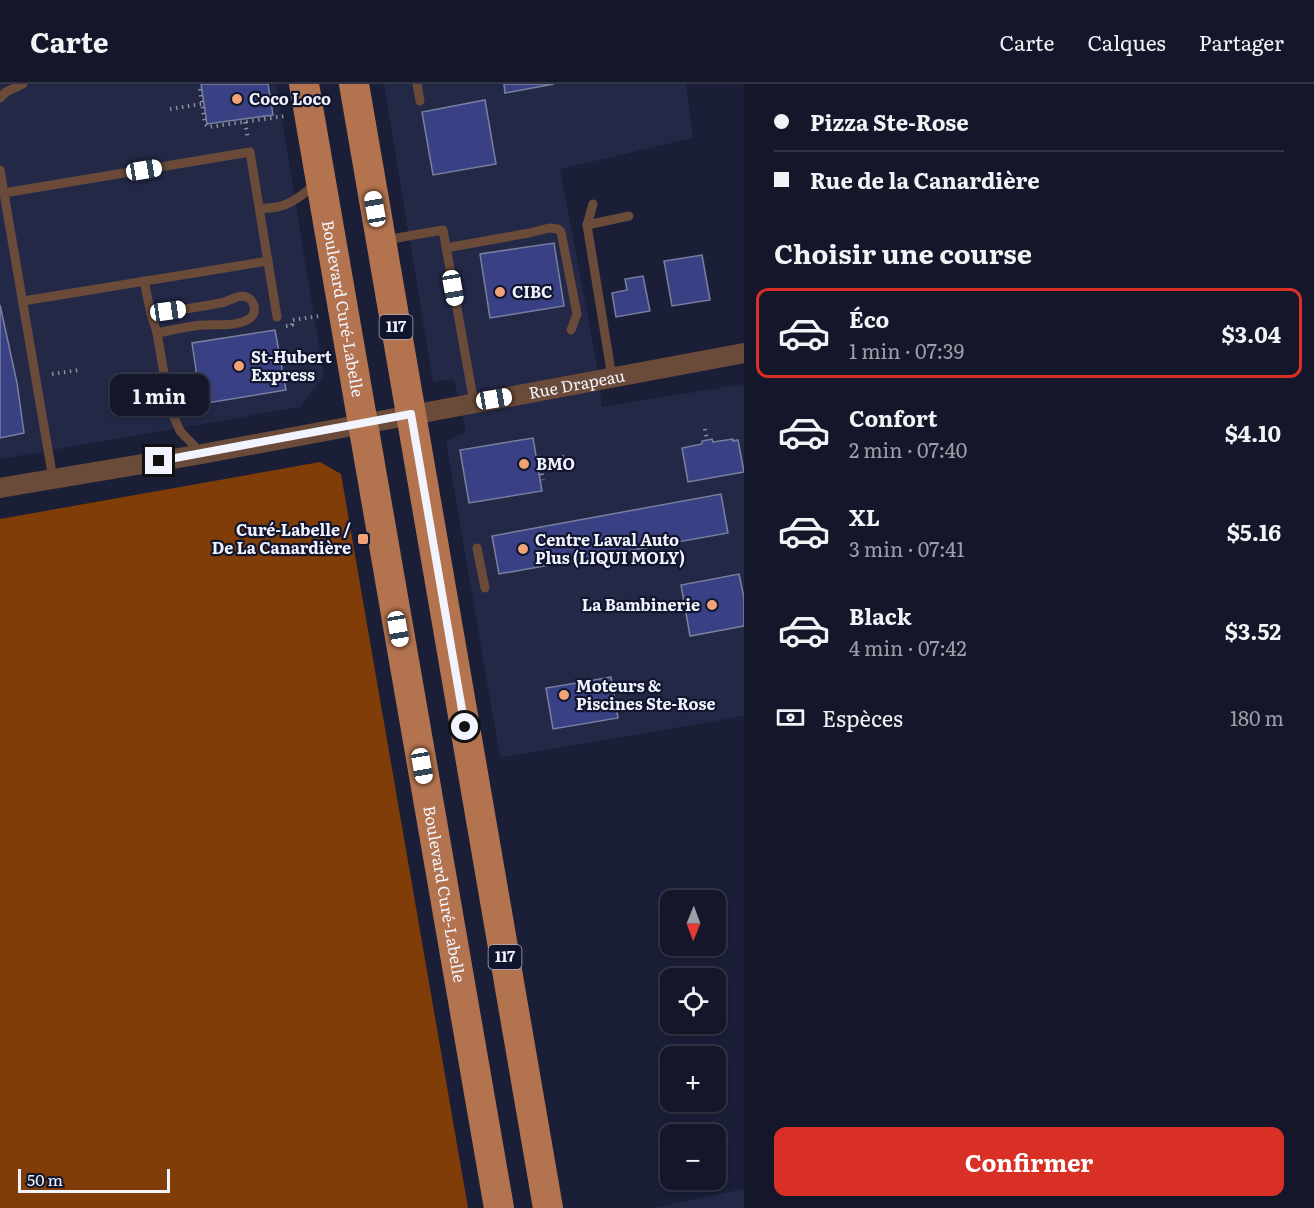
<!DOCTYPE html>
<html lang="fr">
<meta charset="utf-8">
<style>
body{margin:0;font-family:Literata,serif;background:#212335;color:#f1f3f6;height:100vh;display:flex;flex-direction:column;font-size:22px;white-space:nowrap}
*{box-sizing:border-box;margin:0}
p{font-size:20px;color:#9d9fa8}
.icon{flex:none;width:33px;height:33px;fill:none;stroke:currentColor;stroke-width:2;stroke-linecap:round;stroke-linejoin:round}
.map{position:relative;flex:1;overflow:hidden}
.side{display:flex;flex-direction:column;background:#141629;width:570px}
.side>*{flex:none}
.top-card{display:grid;align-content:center;height:132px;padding:0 30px;background:#141629}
.needle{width:39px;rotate:181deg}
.buttons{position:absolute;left:660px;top:806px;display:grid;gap:12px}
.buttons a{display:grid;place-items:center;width:66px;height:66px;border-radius:12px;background:#141629;box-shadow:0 3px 9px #0003,0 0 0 2px #333546;font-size:30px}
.scale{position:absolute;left:18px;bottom:15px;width:152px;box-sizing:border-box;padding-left:6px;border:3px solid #f1f4fe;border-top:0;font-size:16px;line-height:21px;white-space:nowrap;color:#f1f4fe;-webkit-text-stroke:4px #11152d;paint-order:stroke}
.end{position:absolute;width:27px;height:27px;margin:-14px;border:8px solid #f1f4fe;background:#111;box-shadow:0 0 0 3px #111}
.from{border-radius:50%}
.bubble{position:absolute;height:42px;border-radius:12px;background:#141629;box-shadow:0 3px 9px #0003,0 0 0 2px #333546;font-size:20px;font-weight:700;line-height:42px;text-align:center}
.car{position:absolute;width:18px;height:36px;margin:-18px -9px;border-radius:8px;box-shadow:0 0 4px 2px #0007;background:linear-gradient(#fff 24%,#345 0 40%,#fff 0 76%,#345 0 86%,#fff 0)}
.top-card b{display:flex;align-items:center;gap:21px;height:57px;font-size:22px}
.top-card b+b{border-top:2px solid #333546}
.top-card i{width:15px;height:15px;background:#f1f3f6}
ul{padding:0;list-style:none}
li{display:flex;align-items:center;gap:18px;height:90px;margin:0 12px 9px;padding:0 18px;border:3px solid transparent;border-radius:12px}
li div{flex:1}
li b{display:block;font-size:22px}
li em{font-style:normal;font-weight:700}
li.active{border-color:#d93025}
li>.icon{width:54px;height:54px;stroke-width:1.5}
h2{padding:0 30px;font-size:27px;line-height:72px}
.pay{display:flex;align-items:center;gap:15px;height:66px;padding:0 30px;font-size:22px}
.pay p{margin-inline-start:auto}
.action{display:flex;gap:12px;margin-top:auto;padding:12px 30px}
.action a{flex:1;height:69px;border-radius:12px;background:#d93025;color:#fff;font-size:24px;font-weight:700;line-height:69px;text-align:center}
header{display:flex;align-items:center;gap:36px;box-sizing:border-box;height:84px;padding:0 30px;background:#141629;border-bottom:2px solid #333546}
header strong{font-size:28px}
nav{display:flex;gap:33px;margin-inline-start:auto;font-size:21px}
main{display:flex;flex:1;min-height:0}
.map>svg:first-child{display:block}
</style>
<header>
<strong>Carte</strong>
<nav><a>Carte</a><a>Calques</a><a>Partager</a></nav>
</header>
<main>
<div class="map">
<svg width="744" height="1124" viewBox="0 0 744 1124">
<rect width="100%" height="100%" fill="#1a1e37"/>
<g fill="#232847">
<polygon points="0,0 276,0 324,292 300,323 0,375"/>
<polygon points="384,0 686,0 693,54 560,85 596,276 602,323 744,300 744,632 500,674 446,357 466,348 454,295 433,298"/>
<polygon points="744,1105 744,1124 652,1124"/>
</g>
<polygon fill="#813d07" points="320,378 341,390 468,1124 0,1124 0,435"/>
<g fill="#394184" stroke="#79809f" stroke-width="1.5">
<polygon points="201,0 268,0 273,31 207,40"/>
<polygon points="504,0 554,0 505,9"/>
<polygon points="485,16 496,80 433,91 422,28"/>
<polygon points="554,159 564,222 490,234 480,170"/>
<polygon points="702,171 710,216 672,222 664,177"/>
<polygon points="643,192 650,227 616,233 612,209 627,206 625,195"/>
<polygon points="0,221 17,299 24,349 0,354"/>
<polygon points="275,246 286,306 201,320 192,259"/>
<polygon points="533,354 542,407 469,419 460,366"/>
<polygon points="712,355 713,358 733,355 733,357 738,356 744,388 688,398 682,364 702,360 702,357"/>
<polygon points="721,410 728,449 499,490 492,452"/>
<polygon points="739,490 744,514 744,542 690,552 681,501"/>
<polygon points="611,593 618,634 553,645 546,604"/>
</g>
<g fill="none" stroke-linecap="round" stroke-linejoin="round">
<g stroke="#898d9e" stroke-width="4" stroke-dasharray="1.5 4.5" stroke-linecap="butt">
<polyline points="200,5 205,40 209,43 285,32"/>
<polyline points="170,25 202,20"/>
<polyline points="245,38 248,55"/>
<polyline points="286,242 292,241 292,236 320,232"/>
<polyline points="52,290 79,286"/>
<polyline points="705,345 707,356"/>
<polyline points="538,372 543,396"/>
<polyline points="539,377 568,372"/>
</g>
<g stroke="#6a4b39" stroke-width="9">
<polyline points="417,0 420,17"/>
<polyline points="0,14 6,8 23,0"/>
<polyline points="0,86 53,395"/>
<polyline points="4,109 250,68 277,233"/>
<path d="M260,124C284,126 298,115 316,100"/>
<polyline points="587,141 593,120"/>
<polyline points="385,156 443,146 474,319"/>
<polyline points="446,164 529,149 549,144 558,145 561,148 577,230 571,246"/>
<polyline points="144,197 151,230 157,249 170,324 180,347 202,370"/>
<polyline points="23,217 268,177"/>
<path d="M151,230C174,226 197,224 220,219C227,218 234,213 242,212C254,212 259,229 249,235C236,243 218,240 203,241C188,242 173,246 157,249"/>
<polyline points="612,293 587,141 629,132"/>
<polyline points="477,464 485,504"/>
</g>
<path stroke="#6a4b39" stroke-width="20" id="s1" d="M0,404L202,370L744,269"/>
<g stroke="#b2734e" stroke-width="30">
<path id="s2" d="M304,0L499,1124"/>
<polyline points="354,0 548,1124"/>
</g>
</g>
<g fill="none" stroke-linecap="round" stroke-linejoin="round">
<polyline stroke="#f1f4fe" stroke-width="8" points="159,377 411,330 465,643"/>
</g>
<g fill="#efa377" stroke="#11152d" stroke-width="2">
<circle cx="237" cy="15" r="6"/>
<circle cx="500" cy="208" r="6"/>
<circle cx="239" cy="282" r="6"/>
<circle cx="524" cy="380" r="6"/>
<rect x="357" y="449" width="12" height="12" rx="3"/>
<circle cx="523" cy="465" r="6"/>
<circle cx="712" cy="521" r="6"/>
<circle cx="564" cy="611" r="6"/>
</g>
<g text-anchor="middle" stroke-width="4.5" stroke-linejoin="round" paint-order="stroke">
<g fill="#11152d" stroke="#aeb1bf" stroke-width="1.5">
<rect x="379.5" y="231" width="33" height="24" rx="4.5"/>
<rect x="488.5" y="861" width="33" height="24" rx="4.5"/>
</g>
<g font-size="15" font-weight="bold" fill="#f1f4fe">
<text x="396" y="248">117</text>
<text x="505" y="878">117</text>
</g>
<g font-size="16" font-weight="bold" fill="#f1f4fe" stroke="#11152d" text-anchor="start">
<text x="249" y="21">Coco Loco</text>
<text x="512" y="214">CIBC</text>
<text x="251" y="279">St-Hubert<tspan x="251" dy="18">Express</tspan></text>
<text x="536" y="386">BMO</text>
<text x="351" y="452" text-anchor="end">Curé-Labelle /<tspan x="351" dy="18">De La Canardière</tspan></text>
<text x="535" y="462">Centre Laval Auto<tspan x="535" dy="18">Plus (LIQUI MOLY)</tspan></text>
<text x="700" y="527" text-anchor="end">La Bambinerie</text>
<text x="576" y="608">Moteurs &amp;<tspan x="576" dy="18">Piscines Ste-Rose</tspan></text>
</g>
<g font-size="16" fill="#f1f4fe" stroke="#11152d">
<text dy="6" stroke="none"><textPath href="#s2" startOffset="228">Boulevard Curé-Labelle</textPath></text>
<text dy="6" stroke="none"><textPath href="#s1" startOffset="586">Rue Drapeau</textPath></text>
<text dy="6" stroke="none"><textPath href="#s2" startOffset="822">Boulevard Curé-Labelle</textPath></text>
</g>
</g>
</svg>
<div class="buttons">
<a><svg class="needle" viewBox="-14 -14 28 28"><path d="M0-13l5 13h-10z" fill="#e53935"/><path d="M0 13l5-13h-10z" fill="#9d9fa8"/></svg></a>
<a><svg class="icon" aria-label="locate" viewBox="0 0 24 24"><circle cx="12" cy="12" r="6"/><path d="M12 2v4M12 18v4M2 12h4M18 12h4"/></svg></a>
<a>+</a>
<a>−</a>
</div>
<div class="scale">50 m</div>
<i class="end from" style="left:465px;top:643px"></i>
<i class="end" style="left:159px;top:377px"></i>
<div class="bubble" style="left:110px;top:290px;width:99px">1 min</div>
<i class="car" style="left:144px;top:86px;rotate:81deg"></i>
<i class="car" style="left:375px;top:125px;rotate:350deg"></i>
<i class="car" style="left:453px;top:204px;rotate:170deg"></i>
<i class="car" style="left:168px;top:227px;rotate:82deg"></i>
<i class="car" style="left:494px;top:315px;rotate:80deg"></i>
<i class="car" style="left:398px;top:545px;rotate:170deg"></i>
<i class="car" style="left:422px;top:682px;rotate:170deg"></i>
</div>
<section class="side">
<div class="top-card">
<b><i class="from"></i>Pizza Ste-Rose</b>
<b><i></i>Rue de la Canardière</b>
</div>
<h2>Choisir une course</h2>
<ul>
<li class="active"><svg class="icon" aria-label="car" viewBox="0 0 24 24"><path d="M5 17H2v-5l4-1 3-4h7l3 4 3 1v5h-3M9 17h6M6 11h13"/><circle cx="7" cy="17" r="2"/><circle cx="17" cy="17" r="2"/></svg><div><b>Éco</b><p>1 min · 07:39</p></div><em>$3.04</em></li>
<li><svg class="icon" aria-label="car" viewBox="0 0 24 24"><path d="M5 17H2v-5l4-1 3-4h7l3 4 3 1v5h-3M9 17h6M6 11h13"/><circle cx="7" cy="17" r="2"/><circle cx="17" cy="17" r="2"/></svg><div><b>Confort</b><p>2 min · 07:40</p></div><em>$4.10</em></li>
<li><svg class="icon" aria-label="car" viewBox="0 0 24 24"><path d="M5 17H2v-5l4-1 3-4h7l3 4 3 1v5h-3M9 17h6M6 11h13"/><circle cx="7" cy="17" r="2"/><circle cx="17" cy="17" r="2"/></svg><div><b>XL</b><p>3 min · 07:41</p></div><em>$5.16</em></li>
<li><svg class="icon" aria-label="car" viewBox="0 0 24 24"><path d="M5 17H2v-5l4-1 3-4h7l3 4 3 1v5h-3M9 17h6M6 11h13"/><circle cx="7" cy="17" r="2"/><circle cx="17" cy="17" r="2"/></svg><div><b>Black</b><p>4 min · 07:42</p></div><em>$3.52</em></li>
</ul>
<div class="pay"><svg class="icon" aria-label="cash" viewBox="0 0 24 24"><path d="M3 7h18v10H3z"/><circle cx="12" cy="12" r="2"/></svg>Espèces<p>180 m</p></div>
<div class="action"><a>Confirmer</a></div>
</section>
</main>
